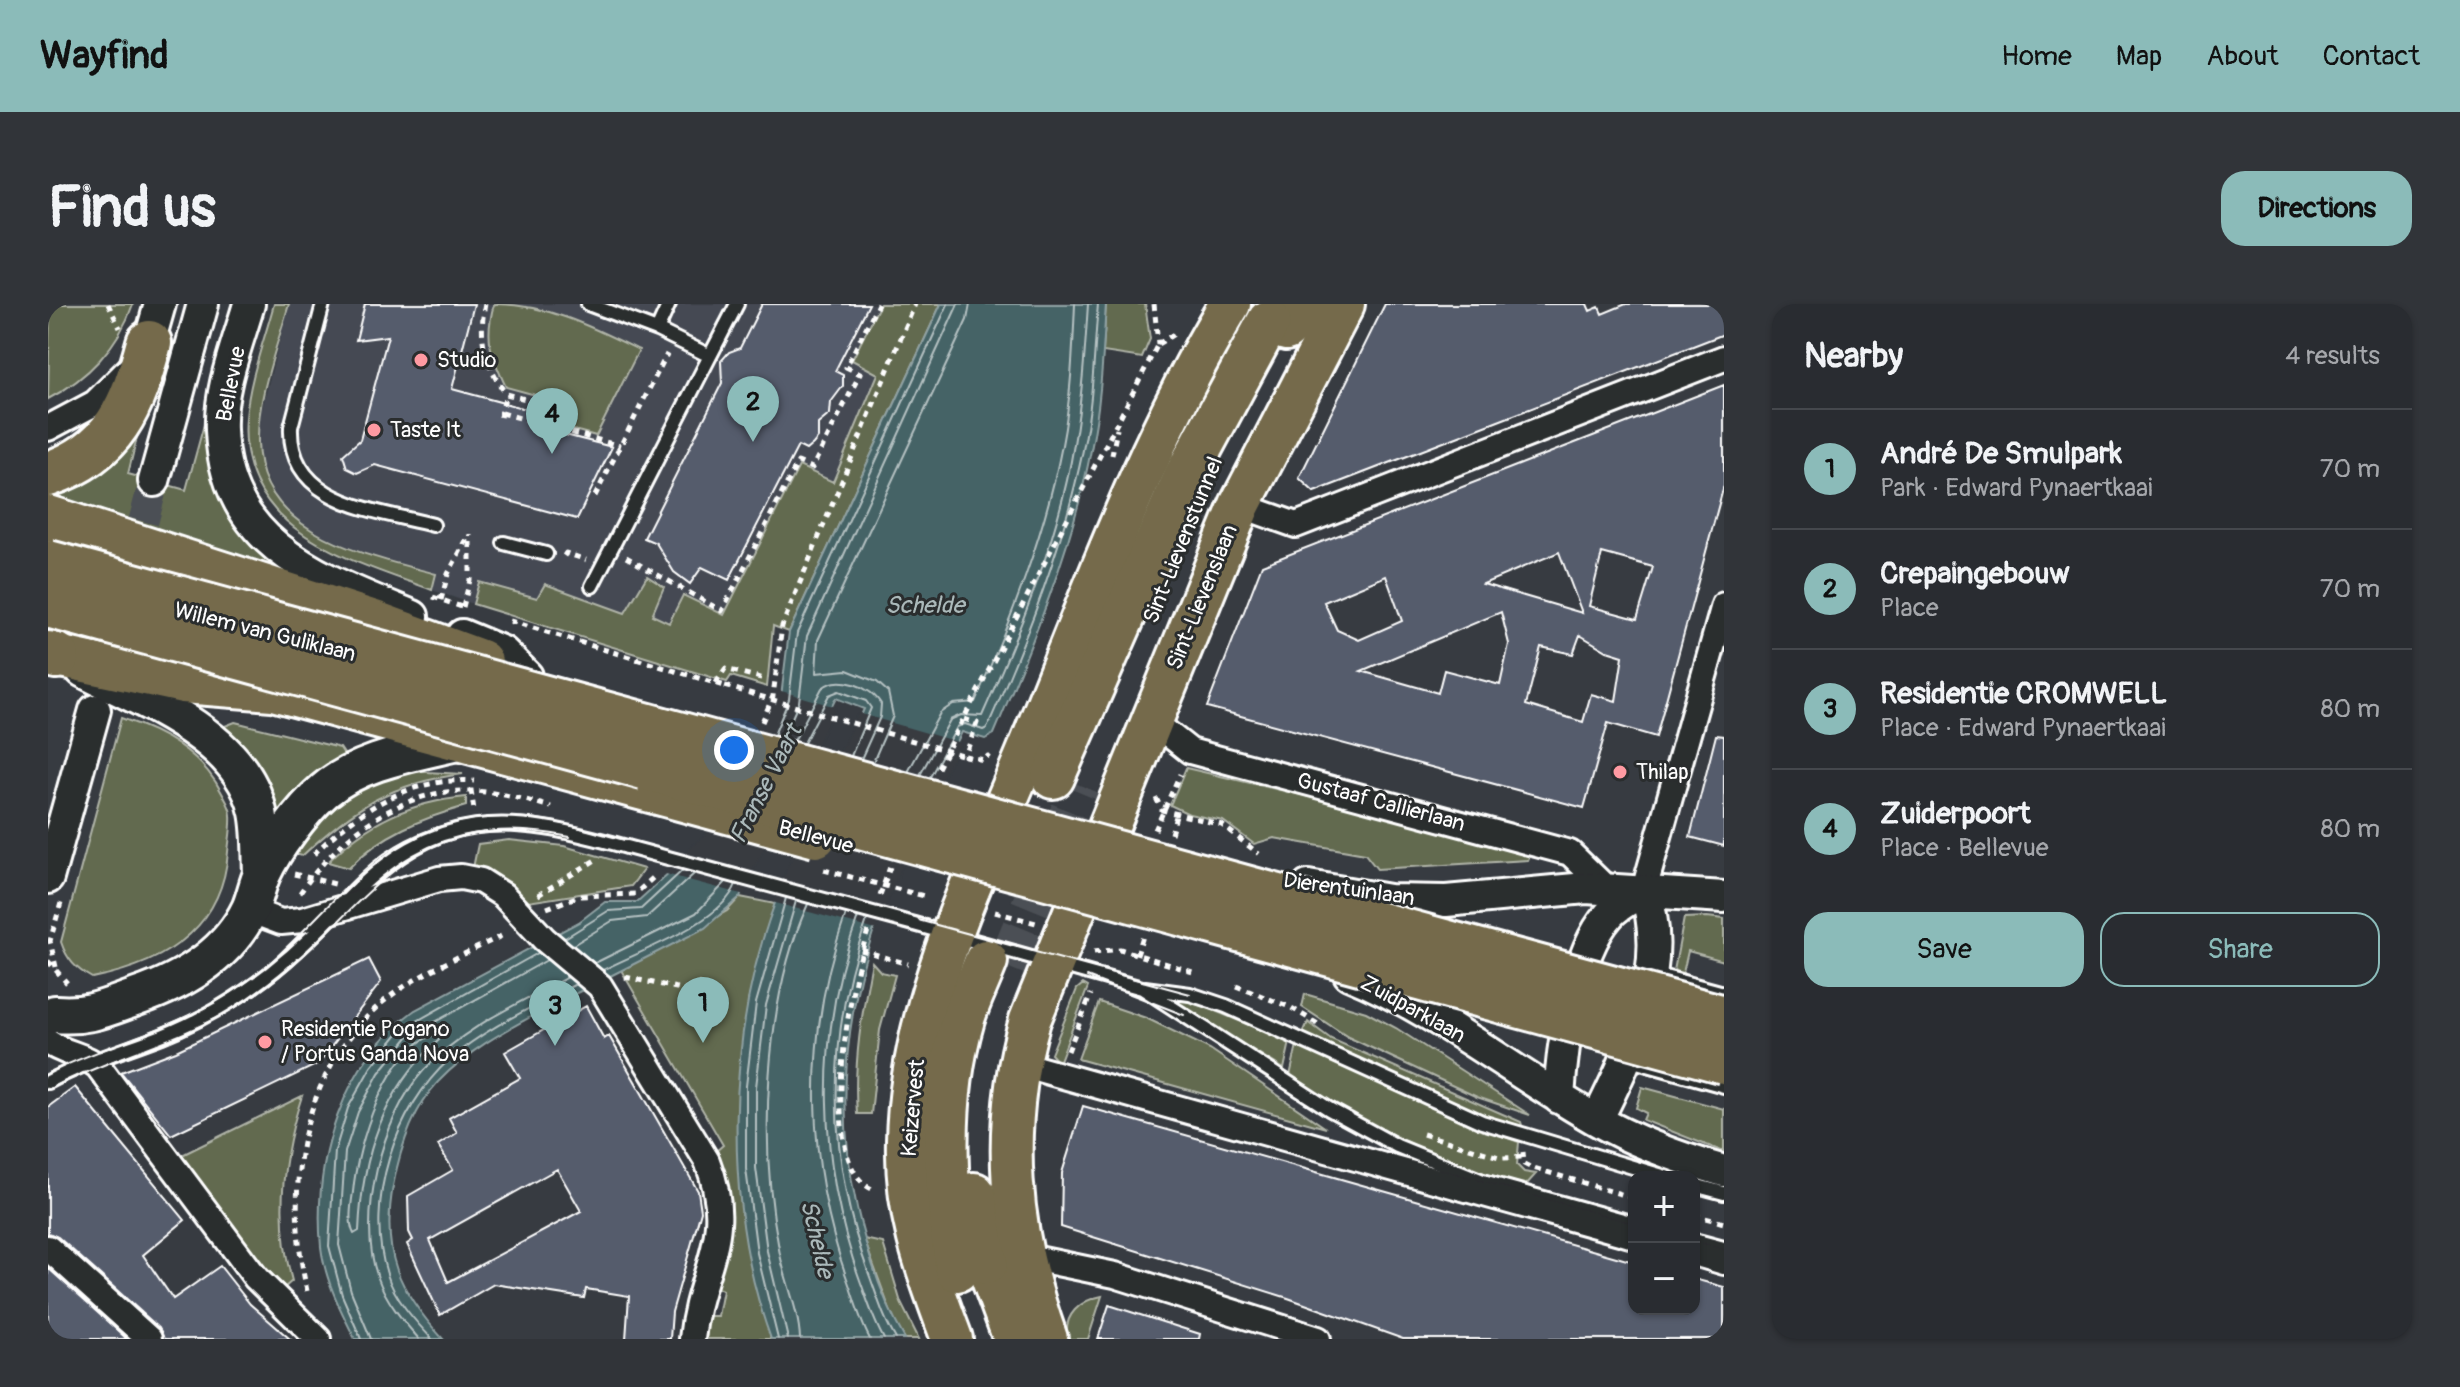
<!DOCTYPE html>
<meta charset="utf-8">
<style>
body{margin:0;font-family:Pangolin,sans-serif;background:#313439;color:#f1f3f6}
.controls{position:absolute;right:24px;bottom:24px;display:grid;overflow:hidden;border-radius:16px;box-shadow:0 2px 6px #0004}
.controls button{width:72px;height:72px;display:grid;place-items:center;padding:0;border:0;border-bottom:2px solid #45484d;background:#292c31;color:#f1f3f6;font:40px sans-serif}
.you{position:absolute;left:686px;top:446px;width:28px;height:28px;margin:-20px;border:6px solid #fff;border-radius:50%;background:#1a73e8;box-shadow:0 0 0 12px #1a73e833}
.badge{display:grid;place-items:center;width:52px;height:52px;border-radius:50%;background:#8bbbb9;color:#111;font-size:26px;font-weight:700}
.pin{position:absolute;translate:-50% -66px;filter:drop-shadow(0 2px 4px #0008)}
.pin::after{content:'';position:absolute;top:42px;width:28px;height:24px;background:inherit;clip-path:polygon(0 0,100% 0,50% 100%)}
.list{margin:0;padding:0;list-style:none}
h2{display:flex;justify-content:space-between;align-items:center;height:104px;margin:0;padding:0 32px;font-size:34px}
h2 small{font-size:26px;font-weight:400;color:#a5a7ab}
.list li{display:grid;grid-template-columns:52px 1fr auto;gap:24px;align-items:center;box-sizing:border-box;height:120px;padding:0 32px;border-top:2px solid #45484d}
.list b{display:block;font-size:30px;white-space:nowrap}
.list p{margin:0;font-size:26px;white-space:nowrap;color:#a5a7ab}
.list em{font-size:26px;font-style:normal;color:#a5a7ab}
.actions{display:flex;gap:16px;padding:24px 32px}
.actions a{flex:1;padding:18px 0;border:2px solid #8bbbb9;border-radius:24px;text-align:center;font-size:28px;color:#8bbbb9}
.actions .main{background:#8bbbb9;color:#111}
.map{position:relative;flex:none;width:1676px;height:1035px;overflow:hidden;border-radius:24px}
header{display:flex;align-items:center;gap:48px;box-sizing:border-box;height:112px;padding:0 40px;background:#8bbbb9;color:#111}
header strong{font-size:38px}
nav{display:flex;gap:44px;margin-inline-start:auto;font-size:28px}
.intro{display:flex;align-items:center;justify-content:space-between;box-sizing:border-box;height:192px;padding:0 48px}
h1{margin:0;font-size:56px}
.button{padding:20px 36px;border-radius:24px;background:#8bbbb9;color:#111;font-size:28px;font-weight:700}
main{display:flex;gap:48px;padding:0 48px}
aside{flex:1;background:#292c31;border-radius:24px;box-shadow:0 2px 6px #0004}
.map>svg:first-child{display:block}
</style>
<header>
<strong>Wayfind</strong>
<nav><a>Home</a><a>Map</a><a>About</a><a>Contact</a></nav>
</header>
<div class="intro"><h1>Find us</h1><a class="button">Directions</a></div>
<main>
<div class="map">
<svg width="1676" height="1035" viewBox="0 0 1676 1035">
<rect width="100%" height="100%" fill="#373b41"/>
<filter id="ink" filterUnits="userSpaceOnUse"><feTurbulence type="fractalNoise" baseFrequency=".0125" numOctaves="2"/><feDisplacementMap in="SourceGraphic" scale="16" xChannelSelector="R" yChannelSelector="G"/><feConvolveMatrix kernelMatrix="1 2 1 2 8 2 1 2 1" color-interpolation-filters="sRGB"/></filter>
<g filter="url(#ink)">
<path fill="#444952" d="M241,0h591l-28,56 26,14 -45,109 -34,-17 -75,149 -55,8 -18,-9 13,-27 -39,26 -80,-29 -8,14 -58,-15 -6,21 -41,-14 4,-15 -80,-23 -42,-19 -20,-14 -19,-22 -14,-32 -4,-22 4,-31z"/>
<path fill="#626a50" stroke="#b0b4a8" stroke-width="2" d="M2,0h83c-14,42 -46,75 -85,95z
M226,0h15c-12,43 -32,93 -31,138 1,93 109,113 178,132l-4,16c-84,-31 -195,-59 -186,-172 3,-38 18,-77 28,-114z
M446,0c53,0 98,23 145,46l-43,86 -37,-10 2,-10 -22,-5 4,-14 -37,-10c-15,-32 -22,-48 -12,-83z
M832,0h61l-152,328 -16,-6 -6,61 -36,-11 -4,6 -254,-78 6,-22 58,16 8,-14 80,29 22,-37 17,11 -12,28 17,8 14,-28 41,20 75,-149 34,16 45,-108 -26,-14z
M1058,0h39l5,35 -8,19 -39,-6z
M97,101l-17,69 58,16 20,-73 5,3 80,153 -243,-75v-13z
M73,414c42,14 80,34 101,75 3,6 9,14 9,22 1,12 -2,25 -3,37 -6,78 -64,112 -136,126 -16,-9 -25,-18 -31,-36z
M187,418l105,26 6,9 -28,16 -42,43 -51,-86v-4z
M1138,464l171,40 173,47 -2,5 -151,9 -12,-15 -91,-16 -20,6 -31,-23 -34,-7 -19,-9z
M360,467l55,3c-72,9 -109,33 -161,82l-14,-4 44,-59z
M418,493v9c-43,12 -85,28 -117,62l-21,-6c39,-40 83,-60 138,-65z
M461,536l55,6 80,23 -13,17 -103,16 -14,-13 -41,-21 5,-24z
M692,593l35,7 -27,97 1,254 22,84h-65l2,-23h10l5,-26 -10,-3c16,-50 23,-86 2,-135l8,-7 -102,-175 106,-59z
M1659,613l17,2v42l-36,-10 -5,22 -9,-2 10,-53z
M824,658l9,10 14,3 -15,55 -9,84h-14c-4,-53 5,-101 15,-152z
M1035,680l5,3 -29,76 -8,-9 26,-65z
M1110,688l50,16 82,34 -6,27z
M1257,690l61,18 30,16 134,87 -53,-18 -129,-60 -46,-30z
M1051,698l47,16 64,31 116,79 -248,-69z
M1260,718l23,17 190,83 2,7 -56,-20 -164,-76z
M1249,741l172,79 50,18 -2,23 7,7 12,2 -11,12c-86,-24 -160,-62 -235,-110z
M1594,783l82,22v43l-81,-32 3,-7 -10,-5z
M254,792c-20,60 -27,123 -10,185l-8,7 -58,-66 -46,-66z
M816,935l19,4 18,60 18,36h-14l-11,-18z
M1054,992l-14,43h-20c-6,-24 13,-39 34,-43z"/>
<path fill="#456366" stroke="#8fa1a3" stroke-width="2" d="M893,0h165c-3,48 -5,99 -15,146 -19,99 -58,192 -97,284l-9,5 -23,-7c-81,154 -144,298 -105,476 10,44 25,92 48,131h-134c-48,-131 -45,-306 4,-436 25,-66 60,-130 89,-194l-28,-11 -85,167 -11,32 -35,31c-51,26 -101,51 -152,77 -41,22 -82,42 -115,77 -26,28 -38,67 -45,104 -12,67 5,104 50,153h-88c-15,-30 -30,-59 -34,-92 -8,-87 21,-185 94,-237l164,-88 26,-20h32l92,-84 52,-121 8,-65z"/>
<path fill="#373b41" d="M730,386l58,17 -81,160 -10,28 -83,-22 64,-57z
M810,409l103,30 -38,73 -47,114 -104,-28z"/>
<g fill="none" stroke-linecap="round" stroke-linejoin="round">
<path stroke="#b5c1c2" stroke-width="2" d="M726,431l15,-36 8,-66 151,-329
M735,434l16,-36 8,-66 151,-332
M746,437l28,-53c16,-14 49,-2 59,16l-1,13 -19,42
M756,439l25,-48 10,-4 27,10 5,7 -20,48
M825,458l20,-46 -5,-24 -11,-10 -30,-12 -31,3 2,-33 149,-320 3,-16
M860,468l32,-59 13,-9 22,-2c36,-83 70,-168 87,-257 9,-46 11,-94 13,-141
M872,471l30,-55 11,-5 21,1c38,-86 77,-178 92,-272 8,-46 11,-93 14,-140
M882,473l27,-50 8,-3 18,6 4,-2c40,-90 76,-181 96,-278 10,-47 11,-98 15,-146
M798,610c-44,121 -40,254 4,373 6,18 11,36 20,52
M810,613c-44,118 -40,248 3,366 7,19 13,39 23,56
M819,616c-42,115 -40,243 3,357 8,22 14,43 26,62
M517,634l43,-27 33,-2 42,-39
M525,641l39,-24 35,-4 48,-44
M547,659l101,-50 30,-31
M555,666c36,-19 119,-47 133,-86
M389,730l2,6c-57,51 -77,117 -80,191l-5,3c-6,-11 -3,-29 -1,-42 4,-46 33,-145 84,-158z
M313,1035l-19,-44 -13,-49 6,-95 13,-43 23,-41 30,-37 137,-77
M323,1035l-20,-48 -12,-46 6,-93 13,-40 21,-39 29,-36 139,-77
M371,1035c-16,-18 -33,-38 -41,-61 -22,-60 4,-162 46,-208 40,-43 93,-66 144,-93
M384,1035c-17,-18 -38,-41 -45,-65 -23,-72 8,-166 63,-215 37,-32 83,-52 126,-75
M730,1035l-21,-86 -11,-84v-83l10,-83 30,-105
M740,1035l-21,-88 -11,-83v-81l10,-82 30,-104
M752,1035c-1,-30 -16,-60 -21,-90 -20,-102 -15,-249 29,-345"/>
</g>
<path fill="#555b6c" stroke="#fff" stroke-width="2" fill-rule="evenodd" d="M317,0h109l-22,85 85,23 -3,15 78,20 -35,72 -202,-54 -18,8 -10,-5 -4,-13 17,-15 28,-104 -32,4z
M714,0h107l-34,67 8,4v11l-12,16 -1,12 -12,10v14l-5,6 -7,6 -8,-4 -69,134 -27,-13 -12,17 -16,-12 -18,-29 -12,-5 78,-155 -1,-22 8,-9 11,-4z
M1337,0h202l3,7 9,-4 3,7 24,-10h98v30l-410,158 -15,-14z
M1676,81v100l-68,252 -48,-14 -24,85 -377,-101 55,-142zM1511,248l23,61 -99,-29zM1554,249l51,14 -16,52 -48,-13zM1338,272l16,45 -43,19 -22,-10 -13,-28zM1453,308l8,32 -9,41 -56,-15 -6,23 -77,-22zM1532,331l27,16 16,5 -7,45 -25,-7 -8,28 -57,-17 15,-58 32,7z
M1668,431l8,1v110l-34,-9z
M321,655l12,23 -63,82 -147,71 -50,-63 55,-21z
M538,702l18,33 5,-3 89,155 3,20 -29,101 -2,27h-44l3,-43 -43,-7 -2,9 -90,-14 -54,31 -33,-71 6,-4 -4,-8 -1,-36 45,-26 -15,-25 19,-12 -8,-15 71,-40 -15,-26zM509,865l24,42 -133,71 -18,-42z
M27,783l110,133 -42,35 30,44 47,-33 30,38 40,35h-126l-5,-11 -101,-91 -10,-4v-126z
M1035,802l551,156v47h60v-30l30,8v52h-321l-115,-41 -227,-71 1,-54z
M0,964l79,71h-79z
M1061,1001l91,29 -1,5h-101z"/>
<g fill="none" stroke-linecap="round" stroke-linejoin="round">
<path stroke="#4b4f54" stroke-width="30" stroke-dasharray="30 15" stroke-linecap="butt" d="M84,261l22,-84"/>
<path stroke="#4b4f54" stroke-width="42" stroke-dasharray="42 21" stroke-linecap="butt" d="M959,663l75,-181"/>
<g stroke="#fff" stroke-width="18">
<path id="service" d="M275,0l-32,123c-3,77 85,83 142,98
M540,0l69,26 53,26 -118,230
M609,26l12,-26
M662,52l27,-52
M456,239l42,11
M296,599c92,-97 164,-89 283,-56
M866,620l228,64 187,121 68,37 86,35 151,42
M1602,669l74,20
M1097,684l45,6 36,12 256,116 184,55
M1578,755l98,27
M0,778c37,-20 75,-31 114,-46 66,-26 122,-69 170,-120
M1646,881l30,8
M1646,936l30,8"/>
</g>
<g stroke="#fff" stroke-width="30">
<path id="minor" d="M0,124l47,-25 36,-36
M1192,201l56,20 428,-167
M1103,416l39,31 380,102 37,36
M1596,586l80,-285
M201,606l32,12 21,-2 137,-41 22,-2 20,4 22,14 41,44 56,47 107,175c30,76 -8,106 -15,178
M0,738c16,12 35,12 50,24l158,212 62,61
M969,759l617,173
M0,944l101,91
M1646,949l30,9
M975,952l92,19 203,64"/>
</g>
<g stroke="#fff" stroke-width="36">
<path id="tertiary" d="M201,0c-11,39 -30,84 -28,126 4,117 100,148 192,186
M101,39l11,-39
M106,177l49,-177
M414,331l41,17 24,24
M0,574l47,-168
M1260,582l81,14 57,1 140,-13 138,9
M1301,670c88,36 163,98 246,145 40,23 84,39 129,52
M1511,794c3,-51 15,-144 50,-183 8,-10 24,-17 35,-25
M1549,816c33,-66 76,-155 47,-230"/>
</g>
<g stroke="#fff" stroke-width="42">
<path id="secondary" d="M36,365c61,32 158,67 174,143 4,20 3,41 4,61
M7,710c34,3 51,-6 82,-17 47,-16 91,-42 113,-88 5,-11 7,-24 12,-35 12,-26 40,-64 62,-83 36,-31 93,-39 137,-50"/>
</g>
<g stroke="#fff" stroke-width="46">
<path id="primary" d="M1238,26l16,-26
M9,352l126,27 90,7 385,104
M938,959l28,76
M904,1035c-26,-70 -47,-122 -45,-199 3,-135 68,-262 119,-385 63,-152 118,-309 204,-451
M999,1035c-38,-106 -48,-210 -17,-319l210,-515 104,-201"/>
</g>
<g stroke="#fff" stroke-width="48">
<path id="trunk" d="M1005,473l133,-302 83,-154
M926,890l12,69
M909,966c-12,-83 -18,-170 6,-251 6,-20 16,-39 23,-58"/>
</g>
<g stroke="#fff" stroke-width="50">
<path id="motorway" d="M0,170c67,-22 84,-68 101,-131
M0,214l326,105 106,39
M0,350l9,2"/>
</g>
<path stroke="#fff" stroke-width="5" stroke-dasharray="6 6" stroke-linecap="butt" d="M60,0l12,24
M437,0c-7,35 0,61 21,90l31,8
M1106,0l4,40
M1110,40l16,-10
M454,109l118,33
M452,113l6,-23
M1064,151l5,-26
M547,192l72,-142
M516,252l2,-3 20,7
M578,253l96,54 76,-149 14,6 48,-94 -14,-7 32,-63
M385,293l29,10
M393,296l7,-26 21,-39
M415,303l7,-27v-46
M462,317l215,65
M668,379l9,-14 40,10
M916,415l13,4 -12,33 19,4 5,-5
M714,418l11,-26 9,-70 133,-322
M890,464l220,-424
M423,486l3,20
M1108,494l6,12 60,15 37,29
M1107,526l25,-56
M1123,530l5,-18
M266,550c42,-43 98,-78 160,-73
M246,570l41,10
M252,589c38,-56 100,-105 172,-102 27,1 54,9 79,16
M490,591l59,-36
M832,591l10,-28
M499,604l32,-12 56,-2 21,-19
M947,608l41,11
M820,627c-17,49 -56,241 9,260
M813,646l47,14
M1046,648l26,-3 76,24
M1089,651l6,-19
M0,657l19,22
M8,663l-6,-26 11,-38
M577,673l66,14
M1188,682l54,21 31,19
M649,703l-6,-16 14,-11
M1020,747l23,-57
M1375,830l79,24 20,-1
M1475,848l1,12 6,3 104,31
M1646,911l30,8
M259,987c-21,-94 -11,-197 57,-271 36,-40 94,-62 141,-86"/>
<use href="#service" stroke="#2a2d2e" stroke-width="12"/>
<use href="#minor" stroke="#2a2d2e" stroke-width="24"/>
<use href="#tertiary" stroke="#2a2d2e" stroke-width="30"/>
<use href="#secondary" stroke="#2a2d2e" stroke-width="36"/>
<use href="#primary" stroke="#746b4b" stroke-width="40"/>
<use href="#trunk" stroke="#746b4b" stroke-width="42"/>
<use href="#motorway" stroke="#746b4b" stroke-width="44"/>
<path stroke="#fff" stroke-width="2" d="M1039,673l97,38
M0,769c61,-29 127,-45 184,-81 51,-34 86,-79 130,-120 58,-55 136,-65 211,-46l617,168
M0,786c61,-32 129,-48 188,-83 128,-77 153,-207 334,-170"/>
<g stroke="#fff" stroke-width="18" stroke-linecap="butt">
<path id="service-bridge" d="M579,543l287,77"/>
</g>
<g stroke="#fff" stroke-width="46" stroke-linecap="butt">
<path id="primary-bridge" d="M610,490l158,43"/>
</g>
<g stroke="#fff" stroke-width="50" stroke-linecap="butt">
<path id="motorway-bridge" d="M0,259l1676,455
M0,301l1676,456"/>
</g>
<path stroke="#fff" stroke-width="5" stroke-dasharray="6 6" stroke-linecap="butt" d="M677,382l240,70
M776,566l100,26"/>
<use href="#service-bridge" stroke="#2a2d2e" stroke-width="12"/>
<use href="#primary-bridge" stroke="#746b4b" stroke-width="40"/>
<use href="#motorway-bridge" stroke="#746b4b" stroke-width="44"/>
</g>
</g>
<g fill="#ff9aa2" stroke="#2a2d2e" stroke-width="3">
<circle cx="373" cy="56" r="8"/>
<circle cx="326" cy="126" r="8"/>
<circle cx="1572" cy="468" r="8"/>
<circle cx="217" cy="738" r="8"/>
</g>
<g text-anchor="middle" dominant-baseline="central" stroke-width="6" stroke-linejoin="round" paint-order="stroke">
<g font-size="22" fill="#fff" stroke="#2a2d2e" text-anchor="start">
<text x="389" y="56">Studio</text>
<text x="342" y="126">Taste It</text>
<text x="1588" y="468">Thilap</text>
<text x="233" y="725">Residentie Pogano<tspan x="233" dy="25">/ Portus Ganda Nova</tspan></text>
</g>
<g font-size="22" fill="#fff" stroke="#2a2d2e">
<text transform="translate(183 80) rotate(-79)">Bellevue</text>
<text transform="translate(1135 236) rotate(-68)">Sint-Lievenstunnel</text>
<text transform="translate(1154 293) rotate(-68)">Sint-Lievenslaan</text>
<text transform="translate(217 328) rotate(14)">Willem van Guliklaan</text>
<text transform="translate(1333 498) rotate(15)">Gustaaf Callierlaan</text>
<text transform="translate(768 533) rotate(15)">Bellevue</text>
<text transform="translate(1301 585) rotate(8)">Dierentuinlaan</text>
<text transform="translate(1365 705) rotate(29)">Zuidparklaan</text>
<text transform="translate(865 804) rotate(-85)">Keizervest</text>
</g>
<g font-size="24" font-style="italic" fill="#abb9ba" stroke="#2a2d2e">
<text x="877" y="301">Schelde</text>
<text transform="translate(718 480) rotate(-63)">Franse Vaart</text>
<text transform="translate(769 935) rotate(77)">Schelde</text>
</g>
</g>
</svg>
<div class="controls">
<button>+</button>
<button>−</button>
</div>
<div class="you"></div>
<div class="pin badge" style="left:655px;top:739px">1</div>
<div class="pin badge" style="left:705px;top:138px">2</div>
<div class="pin badge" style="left:507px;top:742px">3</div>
<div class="pin badge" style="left:504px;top:150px">4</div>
</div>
<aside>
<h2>Nearby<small>4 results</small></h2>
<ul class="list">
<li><span class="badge">1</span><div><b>André De Smulpark</b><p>Park · Edward Pynaertkaai</p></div><em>70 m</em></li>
<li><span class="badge">2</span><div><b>Crepaingebouw</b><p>Place</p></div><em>70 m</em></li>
<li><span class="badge">3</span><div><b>Residentie CROMWELL</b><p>Place · Edward Pynaertkaai</p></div><em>80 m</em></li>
<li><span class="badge">4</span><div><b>Zuiderpoort</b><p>Place · Bellevue</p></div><em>80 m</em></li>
</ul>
<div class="actions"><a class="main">Save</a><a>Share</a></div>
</aside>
</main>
